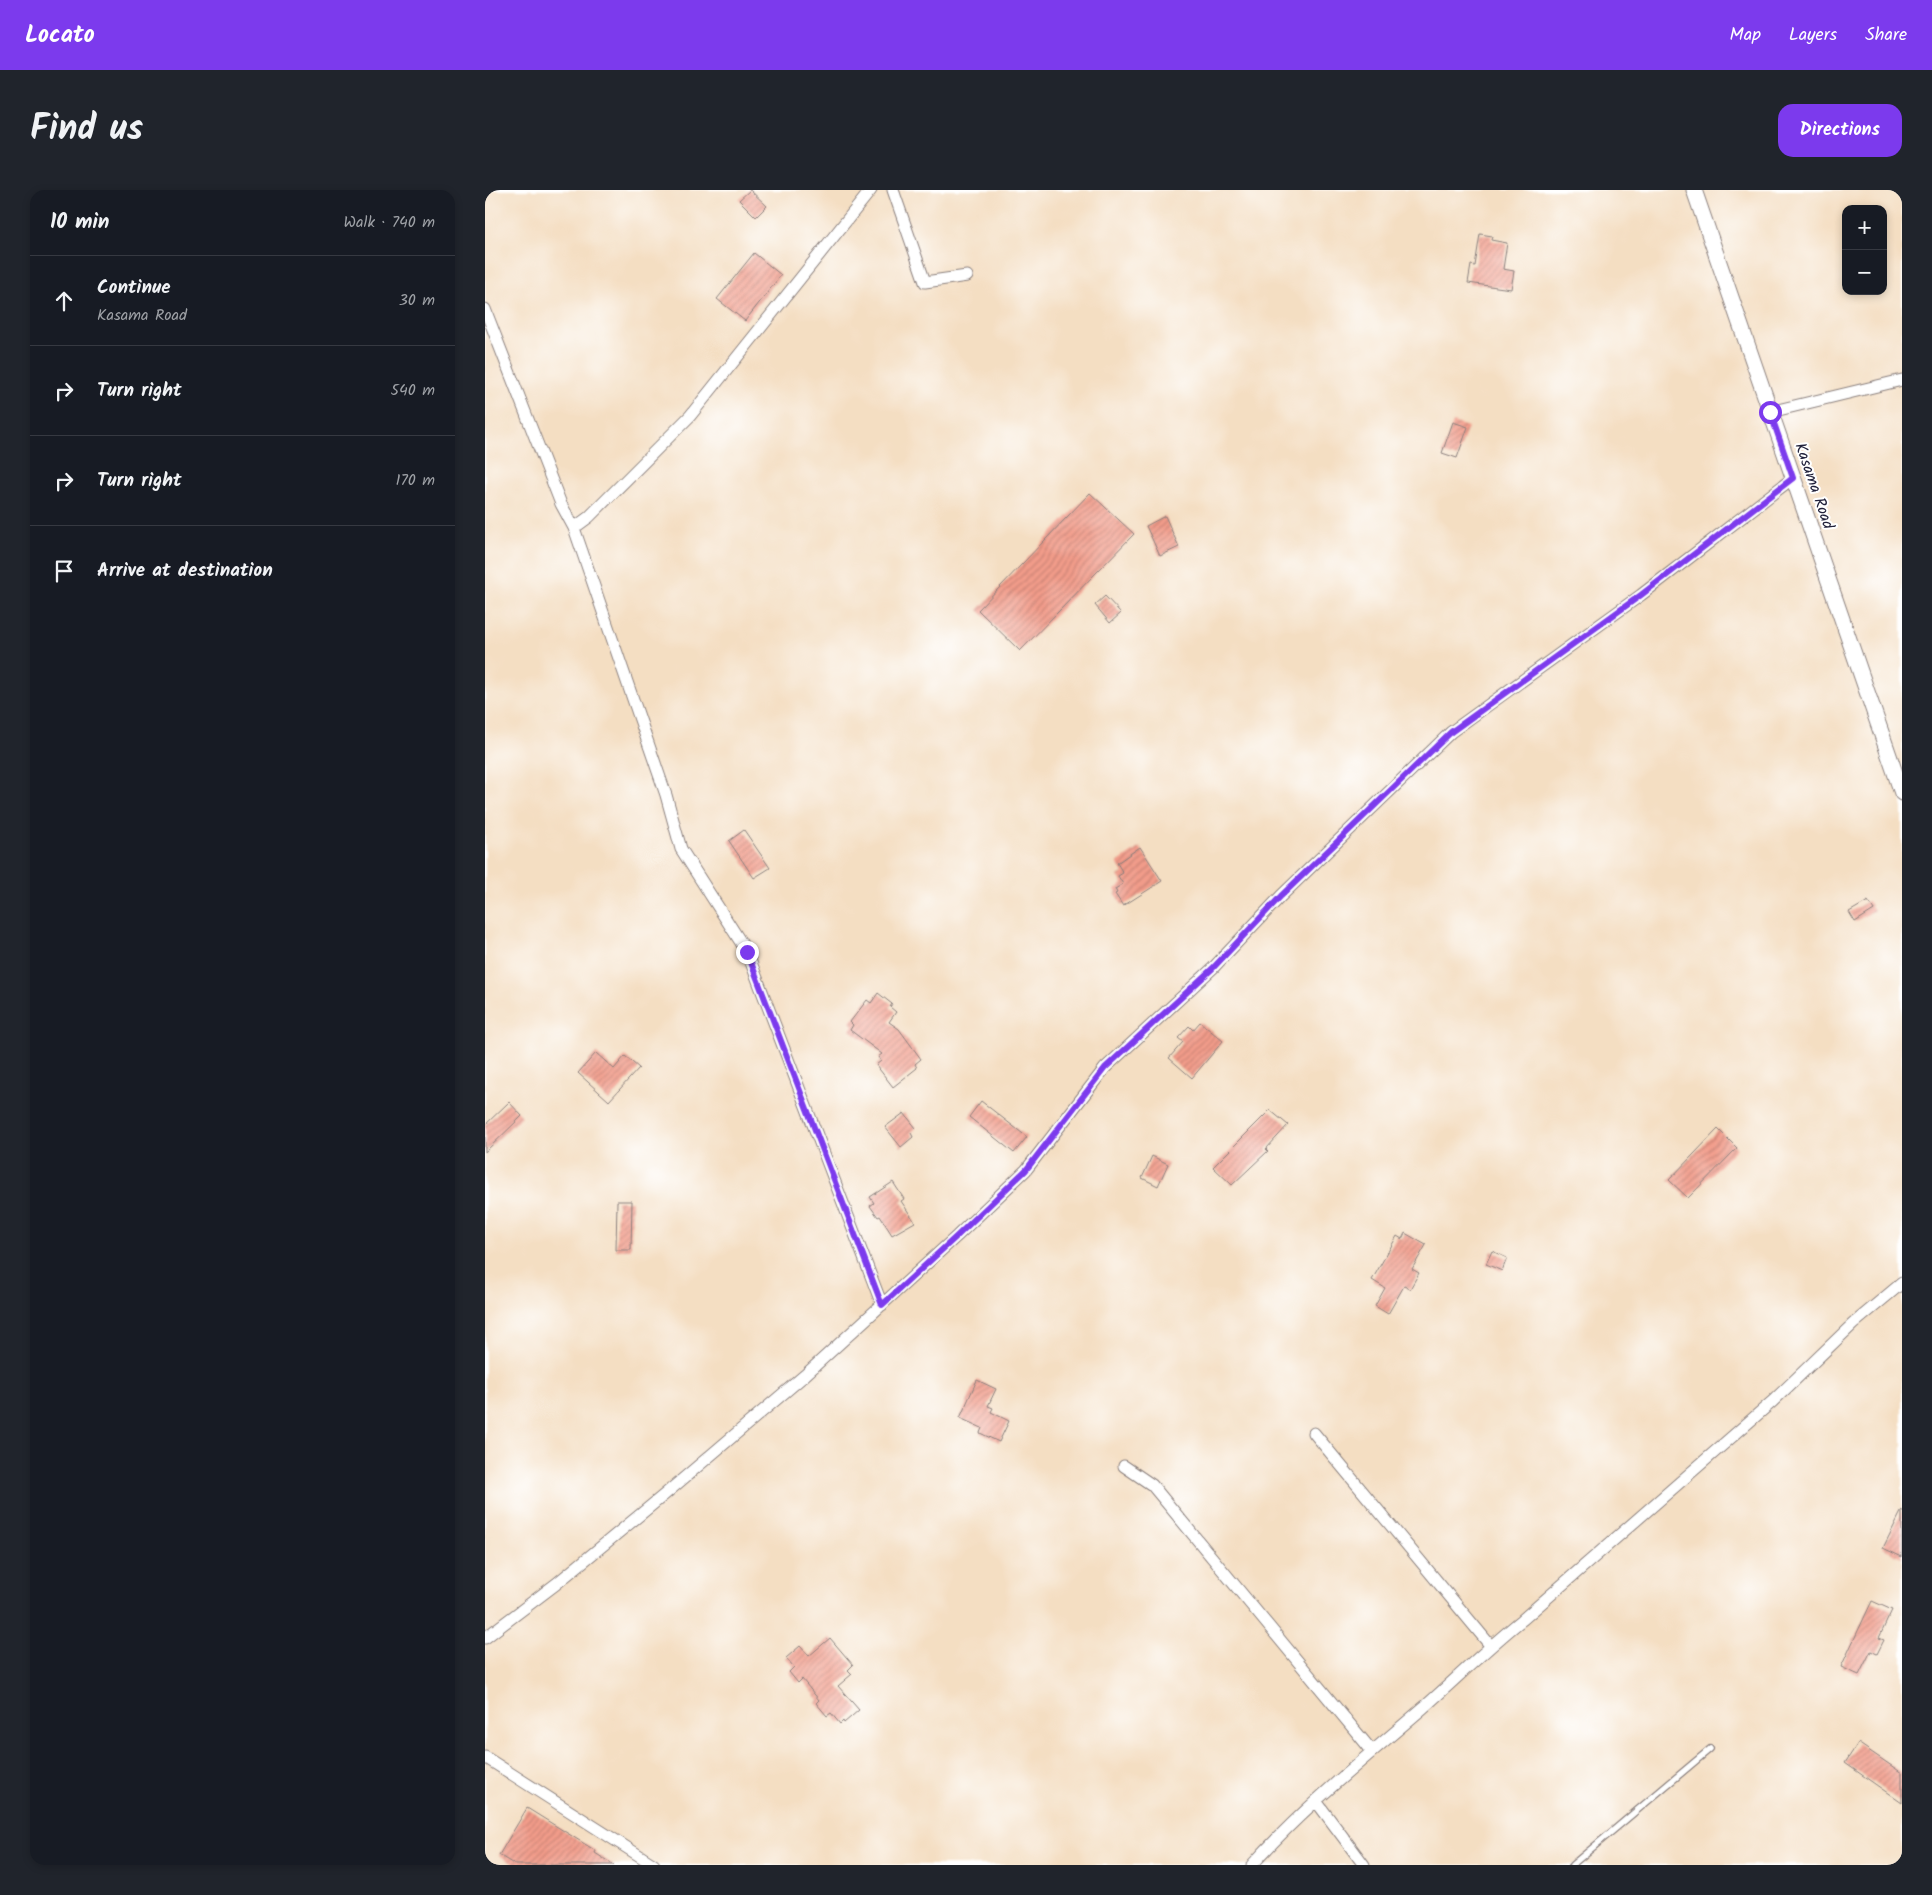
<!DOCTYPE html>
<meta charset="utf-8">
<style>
body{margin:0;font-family:Kalam,sans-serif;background:#20242c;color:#f1f3f6}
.controls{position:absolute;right:15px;top:15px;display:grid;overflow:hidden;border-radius:10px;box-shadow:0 2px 8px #0003}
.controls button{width:45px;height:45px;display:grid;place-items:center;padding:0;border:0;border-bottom:1px solid #363941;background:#171b24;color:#f1f3f6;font:25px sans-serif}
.stop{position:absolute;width:15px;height:15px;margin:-11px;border:4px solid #7c3aed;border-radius:50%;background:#fff}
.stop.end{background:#7c3aed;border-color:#fff;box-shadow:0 1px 5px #0008}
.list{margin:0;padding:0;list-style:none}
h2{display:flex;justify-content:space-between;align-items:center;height:65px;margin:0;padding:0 20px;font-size:21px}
h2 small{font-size:16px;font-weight:400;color:#9ea1a6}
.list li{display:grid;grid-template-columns:32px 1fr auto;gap:15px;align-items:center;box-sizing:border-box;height:90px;padding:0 20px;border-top:1px solid #363941}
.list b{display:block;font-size:19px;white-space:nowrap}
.list p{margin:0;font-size:16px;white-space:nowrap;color:#9ea1a6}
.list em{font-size:16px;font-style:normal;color:#9ea1a6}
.icon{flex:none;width:28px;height:28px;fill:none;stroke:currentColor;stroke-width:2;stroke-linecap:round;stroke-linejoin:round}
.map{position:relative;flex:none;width:1417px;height:1675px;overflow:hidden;border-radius:15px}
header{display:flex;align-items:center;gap:30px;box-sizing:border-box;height:70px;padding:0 25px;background:#7c3aed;color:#fff}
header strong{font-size:24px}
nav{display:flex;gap:28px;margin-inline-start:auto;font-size:18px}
.intro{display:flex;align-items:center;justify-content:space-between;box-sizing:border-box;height:120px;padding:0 30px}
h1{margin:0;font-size:35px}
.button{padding:12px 22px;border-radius:15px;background:#7c3aed;color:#fff;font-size:18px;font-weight:700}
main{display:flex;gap:30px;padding:0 30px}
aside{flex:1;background:#171b24;border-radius:15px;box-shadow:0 2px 8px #0003}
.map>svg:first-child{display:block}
</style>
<header>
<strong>Locato</strong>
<nav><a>Map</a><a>Layers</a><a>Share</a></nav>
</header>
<div class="intro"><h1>Find us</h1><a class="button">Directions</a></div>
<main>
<aside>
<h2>10 min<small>Walk · 740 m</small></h2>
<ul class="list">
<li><svg class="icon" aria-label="ahead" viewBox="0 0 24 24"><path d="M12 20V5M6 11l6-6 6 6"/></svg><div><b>Continue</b><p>Kasama Road</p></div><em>30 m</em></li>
<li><svg class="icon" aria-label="right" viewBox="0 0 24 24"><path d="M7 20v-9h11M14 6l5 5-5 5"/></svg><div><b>Turn right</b></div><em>540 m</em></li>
<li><svg class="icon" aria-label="right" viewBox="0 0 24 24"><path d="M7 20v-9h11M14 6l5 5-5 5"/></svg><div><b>Turn right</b></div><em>170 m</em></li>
<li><svg class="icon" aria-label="arrive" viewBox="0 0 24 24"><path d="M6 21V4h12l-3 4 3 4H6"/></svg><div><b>Arrive at destination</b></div></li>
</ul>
</aside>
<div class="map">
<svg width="1417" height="1675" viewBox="0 0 1417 1675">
<defs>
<pattern id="building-hatch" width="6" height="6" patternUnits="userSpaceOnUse" patternTransform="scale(1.25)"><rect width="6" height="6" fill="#f29c8a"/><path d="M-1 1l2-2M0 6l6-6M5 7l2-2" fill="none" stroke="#c47f72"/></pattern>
</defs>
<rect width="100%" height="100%" fill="#fff"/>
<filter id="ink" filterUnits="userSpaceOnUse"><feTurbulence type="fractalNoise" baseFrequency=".02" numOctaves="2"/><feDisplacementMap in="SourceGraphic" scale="10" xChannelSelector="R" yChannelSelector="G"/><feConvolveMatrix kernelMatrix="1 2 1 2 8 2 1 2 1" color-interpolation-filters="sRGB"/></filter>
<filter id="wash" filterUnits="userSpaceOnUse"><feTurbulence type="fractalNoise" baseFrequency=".0096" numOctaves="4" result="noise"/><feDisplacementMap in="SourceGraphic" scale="20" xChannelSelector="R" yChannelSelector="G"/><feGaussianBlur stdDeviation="1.12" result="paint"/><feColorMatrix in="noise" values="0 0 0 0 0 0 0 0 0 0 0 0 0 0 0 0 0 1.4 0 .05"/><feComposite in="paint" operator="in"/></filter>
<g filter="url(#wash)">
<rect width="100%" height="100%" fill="#f4dec2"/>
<g id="blocks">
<path fill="url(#building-hatch)" d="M265,0l17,16 -11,11 -17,-17z
M995,44l12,2 -1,4 16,3 -4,26 11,2 -3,18 -43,-6 3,-18 4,1z
M269,63l27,22 -36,46 -28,-22z
M968,232l15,5 -11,31 -15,-5z
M605,303l44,41 -114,117 -42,-41z
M680,326l14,31 -19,9 -14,-30z
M620,406l16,17 -11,10 -15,-18z
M259,640l26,38 -16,10 -25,-37z
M655,657l22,34 -39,25 -8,-12 2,-1 -2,-4 8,-5 -5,-8 5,-3 -6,-10z
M1383,711l6,9 -19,12 -6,-10z
M393,803l14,11 -2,3 6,5 -7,10 10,7 22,30 -6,5 2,4 -24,19 -17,-22 5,-4 -3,-4 4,-3 -32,-24 3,-5 -3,-3 17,-22 4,3z
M715,832l23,19 -31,37 -23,-20 14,-16 -5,-4 11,-12 4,4z
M111,863l18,16 11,-13 14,12 -30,33 -31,-28z
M496,911l46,36 -13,16 -45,-36z
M24,912l13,14 -37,36v-27z
M785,920l18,15 -22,24 2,2 -36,34 -19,-18z
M419,923l12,15 -5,5 2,4 -12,10 -16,-20z
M1233,939l19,19 -49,50 -19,-18z
M667,966l16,8 -10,22 -16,-8z
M408,992l11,17 -3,2 14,21 -23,13 -12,-19 -2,1 -8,-11 4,-3 -4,-6z
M132,1011h15l-1,49h-15z
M920,1043l21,12 -14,24 7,4 -9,16 -6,-3 -16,28 -13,-8 10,-18 -13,-8 25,-44 5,3z
M1007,1061l15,7 -5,13 -16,-7z
M492,1190l19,9 -8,17 5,2 -2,4 18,9 -10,21 -19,-9 2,-5 -22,-10z
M1417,1320v47l-19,-9z
M1387,1411l20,9 -13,28 5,2 -7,14 -6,-3 -12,24 -18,-8z
M345,1448l23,27 -5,5 4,4 -14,12 21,24 -15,13 -1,-2 -3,3 -9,-11 -4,3 -11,-13 3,-3 -17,-21 -4,4 -9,-11 5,-5 -8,-9 14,-12 9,10z
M1373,1553l44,30v30l-57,-40z
M42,1618l69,43 -1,2 19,12h-99l-16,-10z"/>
</g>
</g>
<g filter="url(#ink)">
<use href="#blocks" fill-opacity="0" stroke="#8b807e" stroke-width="1"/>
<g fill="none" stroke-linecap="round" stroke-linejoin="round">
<g stroke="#8b807e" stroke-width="8">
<path id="service" d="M1087,1675l138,-116"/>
</g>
<g stroke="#8b807e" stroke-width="13">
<path id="minor" d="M408,0l32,92 42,-6
M0,119l76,195 13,24 92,267 15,54 66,103 135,353
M1285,222l132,-32
M89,338l15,-11 101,-101 181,-226
M829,1243l176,212
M639,1276l28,19 220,266
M0,1448l71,-54 108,-89 141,-120 152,-139 69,-66 79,-102 108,-100 68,-72 170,-164 190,-137 152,-117
M0,1567l169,108
M831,1611l48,64
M767,1675c52,-58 112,-106 171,-157 33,-29 64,-60 99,-88l251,-219 80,-77 49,-41"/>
</g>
<g stroke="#8b807e" stroke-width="17">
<path id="tertiary" d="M1209,0l208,603"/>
</g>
<use href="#service" stroke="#fff" stroke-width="5.5"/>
<use href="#minor" stroke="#fff" stroke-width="11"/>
<use href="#tertiary" stroke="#fff" stroke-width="15"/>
</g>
</g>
<g fill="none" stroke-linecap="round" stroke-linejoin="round" filter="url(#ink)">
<path stroke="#7c3aed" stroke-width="6" d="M262,762l135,353 75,-69 69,-66 79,-102 108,-100 68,-72 170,-164 190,-137 152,-117 -23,-66"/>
</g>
<g text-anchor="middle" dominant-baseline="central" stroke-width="4" stroke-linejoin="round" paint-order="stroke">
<g font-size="16" fill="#22223b" stroke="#fff">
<text transform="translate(1329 296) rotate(71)">Kasama Road</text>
</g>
</g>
</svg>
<div class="controls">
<button>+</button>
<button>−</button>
</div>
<div class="stop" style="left:1285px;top:222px"></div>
<div class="stop end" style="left:262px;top:762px"></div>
</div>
</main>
